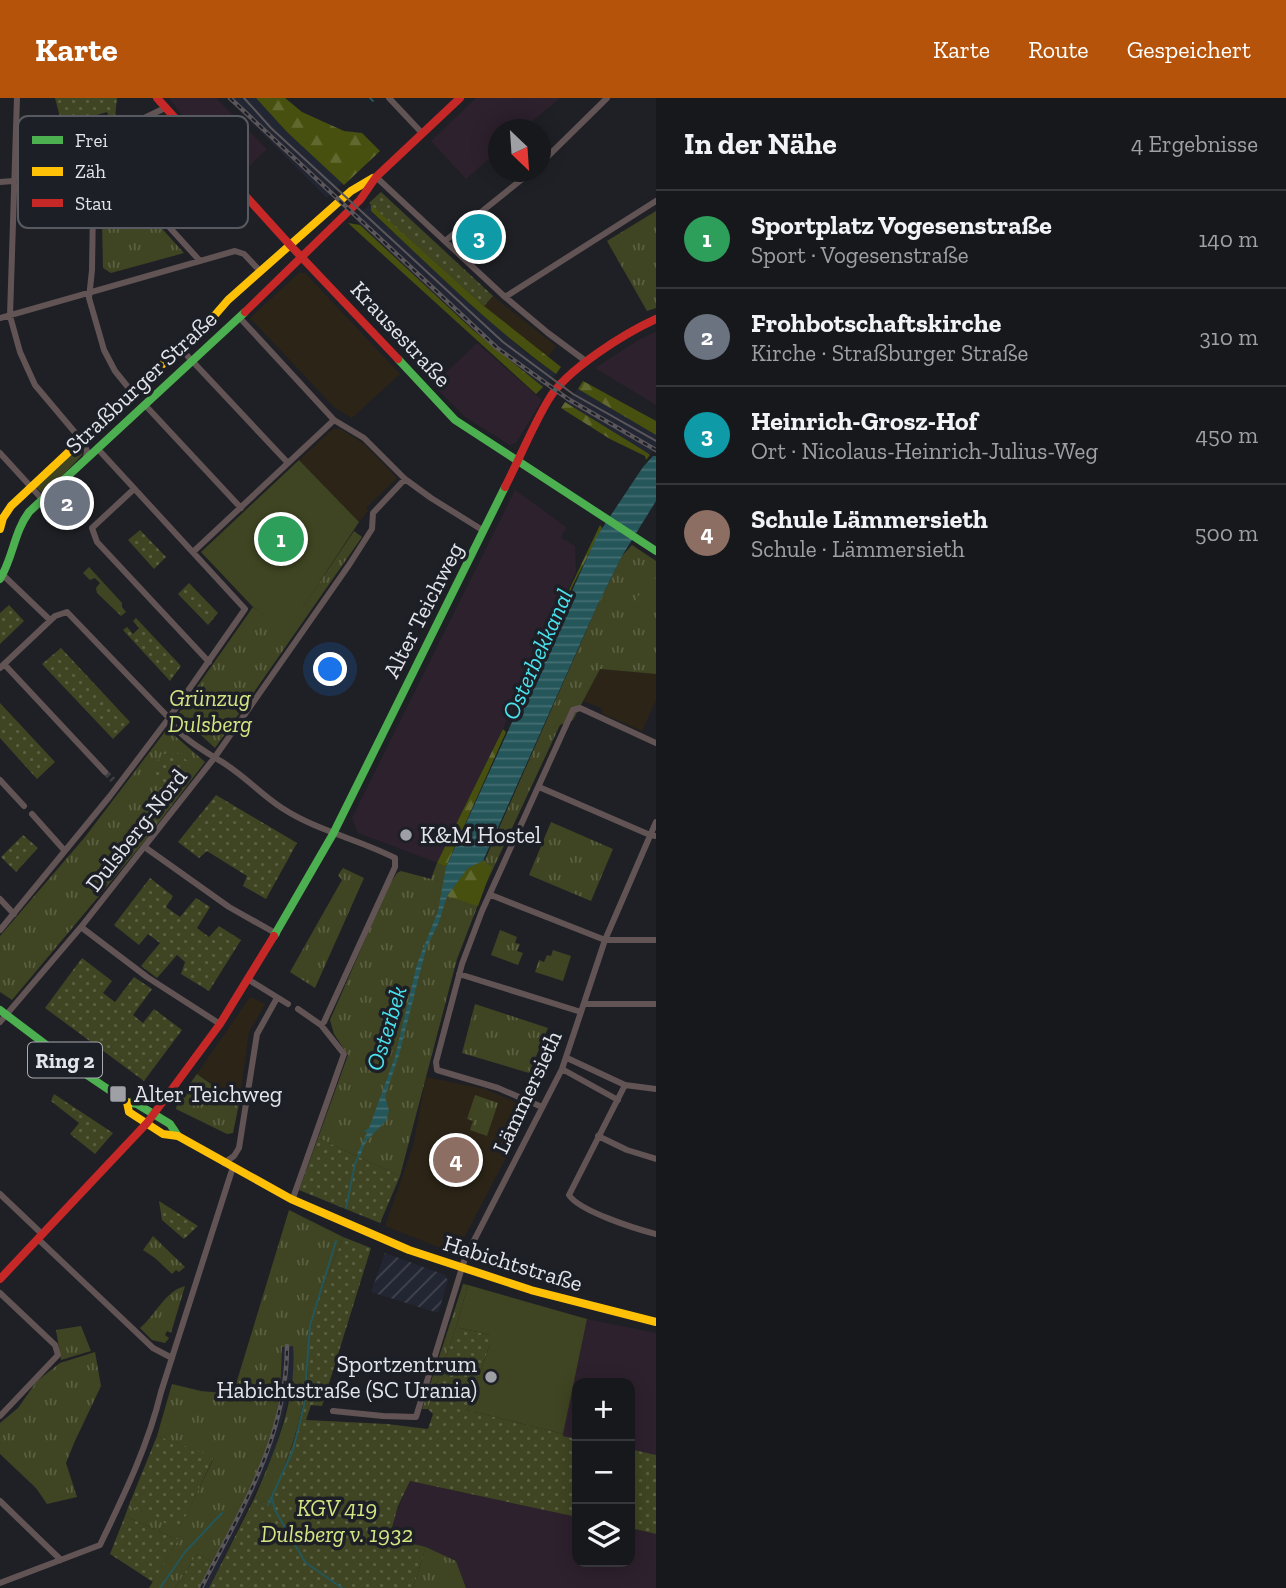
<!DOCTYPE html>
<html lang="de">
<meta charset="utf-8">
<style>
body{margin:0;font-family:"Zilla Slab",serif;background:#242529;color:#f1f3f6}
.controls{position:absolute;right:21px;bottom:21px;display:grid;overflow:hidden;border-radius:14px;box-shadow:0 4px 18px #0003}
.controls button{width:63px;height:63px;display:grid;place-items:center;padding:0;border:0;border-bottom:2px solid #36373b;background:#17181c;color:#f1f3f6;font:35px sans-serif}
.compass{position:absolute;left:488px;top:21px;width:63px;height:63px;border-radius:50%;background:#17181c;box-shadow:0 4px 18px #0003;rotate:155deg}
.you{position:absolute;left:331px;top:572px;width:24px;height:24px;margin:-18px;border:5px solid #fff;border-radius:50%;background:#1a73e8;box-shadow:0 0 0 10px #1a73e833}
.badge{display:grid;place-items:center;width:46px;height:46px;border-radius:50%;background:#b45309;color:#fff;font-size:23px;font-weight:700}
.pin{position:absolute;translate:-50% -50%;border:4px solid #fff;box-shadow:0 2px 7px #0006}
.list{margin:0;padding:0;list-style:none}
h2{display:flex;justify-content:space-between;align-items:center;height:91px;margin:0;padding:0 28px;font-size:30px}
h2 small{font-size:23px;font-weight:400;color:#9ea0a3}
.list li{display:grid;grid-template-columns:46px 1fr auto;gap:21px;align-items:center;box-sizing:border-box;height:98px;padding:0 28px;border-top:2px solid #36373b}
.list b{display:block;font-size:26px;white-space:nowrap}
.list p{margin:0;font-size:23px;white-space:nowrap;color:#9ea0a3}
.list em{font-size:23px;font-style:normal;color:#9ea0a3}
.icon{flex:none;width:38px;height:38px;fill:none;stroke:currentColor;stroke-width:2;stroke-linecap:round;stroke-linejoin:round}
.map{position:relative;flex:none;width:656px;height:1490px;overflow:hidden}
header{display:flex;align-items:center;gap:42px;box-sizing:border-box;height:98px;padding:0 35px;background:#b45309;color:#fff}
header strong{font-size:33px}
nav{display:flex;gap:38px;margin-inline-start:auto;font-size:24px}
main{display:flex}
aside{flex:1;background:#17181c}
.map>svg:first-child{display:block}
</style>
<header>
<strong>Karte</strong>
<nav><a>Karte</a><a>Route</a><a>Gespeichert</a></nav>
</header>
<main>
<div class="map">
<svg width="656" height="1490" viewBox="0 0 656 1490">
<defs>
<pattern id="industrial-furrows" width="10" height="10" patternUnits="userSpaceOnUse" patternTransform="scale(1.75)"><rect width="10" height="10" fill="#222632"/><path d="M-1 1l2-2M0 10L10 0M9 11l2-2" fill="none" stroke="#424550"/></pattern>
<pattern id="grass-tufts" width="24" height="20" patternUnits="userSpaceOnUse" patternTransform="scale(1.75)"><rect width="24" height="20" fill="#3f4522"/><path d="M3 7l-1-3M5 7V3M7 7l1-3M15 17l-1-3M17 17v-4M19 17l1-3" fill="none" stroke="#5b6042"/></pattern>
<pattern id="forest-firs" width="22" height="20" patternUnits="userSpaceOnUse" patternTransform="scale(1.75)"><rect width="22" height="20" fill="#47500e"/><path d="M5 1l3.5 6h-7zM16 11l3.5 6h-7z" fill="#616931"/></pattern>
<pattern id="garden-dots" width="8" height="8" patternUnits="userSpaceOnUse" patternTransform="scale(1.75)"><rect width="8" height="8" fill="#3f4522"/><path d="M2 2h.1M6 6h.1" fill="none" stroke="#5b6042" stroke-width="1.8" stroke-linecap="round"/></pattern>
<pattern id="water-rules" width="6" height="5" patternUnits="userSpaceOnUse" patternTransform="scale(1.75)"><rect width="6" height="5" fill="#24565a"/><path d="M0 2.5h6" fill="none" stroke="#446e72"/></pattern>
</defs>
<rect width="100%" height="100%" fill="#1f2025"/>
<path fill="#2d212d" d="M169,0h47l51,51 -29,28 -52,-57z
M476,0h84l-37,31 -24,1 -1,21 -32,28 -35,-38z
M656,234v73l-61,-37 45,-29z
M477,245l65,57 -26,43 -6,2 -45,-28 -32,-32z
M515,392l51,37 -5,11 14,8 1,26 -58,125 -80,166 -80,-30 -6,-15z
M587,1221l69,14v122l-26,-6v-66h-53v56l-15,-3z
M410,1383l167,36v45h53v-34l26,6v54h-190l-10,-27 -30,-14 -37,-9 7,-25z"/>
<path fill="url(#industrial-furrows)" d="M385,1155l60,22 3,6 -10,32 -67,-21z"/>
<path fill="#2c2417" d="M299,175h6l95,101 -48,44 -18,-11 -84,-89z
M493,198l63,50 -8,11 -64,-51z
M333,331h8l23,15 33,34 -31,30 2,3 -9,11 -60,-62z
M600,571l56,5v26l-14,31 -39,-17 -2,-6 -18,-7z
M250,899l15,7 -16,28 -10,72 -8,-2 -9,-13 -25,-15z
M426,979l59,12 42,18 3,5 -73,139 -4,2 -68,-27 28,-80z"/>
<path fill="#222632" d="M227,0h29l31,34 55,51 -15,15z
M371,106v8l88,81 67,60 30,21 -13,13 -70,-57 -113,-105 -6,-7z
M578,291l78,46v12l-6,8 -85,-53z
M282,1248h11v32l-18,73 -66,137h-10l57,-113 15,-42 6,-21z"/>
<path fill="url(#grass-tufts)" d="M107,70l77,85 -73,20 -8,-5 -2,-96z
M656,113v97l-9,3 -40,-70z
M79,347l4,4 -1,6 -38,40 -9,-9z
M354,433l8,6 -147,211 -37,-34 75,-107 35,22z
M632,447l24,16v113l-56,-5 -27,51 -13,5 -74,159 -29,75 -57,217 -82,-38 30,-83 -14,-21 -4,-14 58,-133 9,-14 4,-2 30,8 6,-16 9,4 39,-7 113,-256 24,-48z
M89,469l33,36v4l4,5 -5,4 -24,-23 -1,-5 4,-5 -5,-5 -5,2 -7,-7z
M167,631l38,33 -61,80 -132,158 -12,-8v-56l85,-99z
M551,724l62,27 -22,52 -62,-26z
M343,770l21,10 -49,110 -25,-16 52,-92 -4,-5z
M500,832l17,7 -2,6 5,1 -3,7 6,2 -5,12 -27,-10z
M553,852l18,6 -8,25 -28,-9 4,-12 5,2 3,-7 4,1z
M475,906l73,24 -19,45 -67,-20z
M197,976c13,10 24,15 34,28l8,2 -6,29 -6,1 -51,-25 2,-9z
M475,997l23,8 -11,33 -17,-6 3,-9 -6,-2z
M289,1112l54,27c-9,25 -24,55 -30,81 -6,26 -4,53 -9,80 -6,36 -20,69 -33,103l-16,-4c21,-49 42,-97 38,-151l-11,1c-1,21 -1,43 -5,65 -10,53 -41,102 -64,150l-16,-8 -22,34h-26l29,-48 -53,-24 4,-11 50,24 35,-71 -57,-22 15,-52 29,7 32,3z
M153,1138l32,31 -6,5 -3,-2 -4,4 -17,-16 -12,-8z
M463,1186l5,1 -12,42 -28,82h-6z
M185,1188l-14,47 -4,-2 -2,4 4,3 -4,5 -13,-3 -12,-12c15,-12 25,-37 45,-42z
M81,1228l10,25 -30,9 -5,-30z
M95,1254l6,34 -27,57 -8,20 11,34 -30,7 -11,-16 -36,-34v-31l18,-15 19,-27 23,-18z
M426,1449l30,14 10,27h-53z"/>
<path fill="url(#forest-firs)" d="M256,0h29l17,14 42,19 18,2 18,18 -36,34 -57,-53z
M371,106l113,102 77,61 -5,7c-67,-48 -125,-107 -185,-163z
M348,125l12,2 113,105 70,57 -7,7z
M583,283l73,40v14l-78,-46z
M565,304l81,50 4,3 -4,5 -1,-4 -35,-17 -49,-31z
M600,427l2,3 -29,57 -52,115 -3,-3z
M503,631l3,3 -60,135 -9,-4z
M483,763l9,6 -14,39 -31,-10 21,-28z"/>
<path fill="url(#garden-dots)" d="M55,0h62l-2,20 -5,2 -3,-8 -45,13z
M381,94l112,104 -9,10 -115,-103z
M140,432l26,27 -12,12 -26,-29z
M189,485l29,30 -10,12 -30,-31z
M9,507l15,16 -24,23v-31z
M136,520l45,48 -11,15 -47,-51 4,-3 6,7 6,-6 -6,-7z
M61,550l69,74 -17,17 -71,-75z
M0,605l55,59 -18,17 -37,-41z
M169,648l21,17 -21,27 -21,-16z
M216,697l81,48 -31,56 -23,-13 4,-10 -40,-25 -8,7 -21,-16z
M23,737l15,13 -22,24 -15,-15z
M150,780l23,18 -7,11 14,10 16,-19 14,9 -13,21 12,9 10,-11 22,14 -32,51 -28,-17 4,-12 -8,-7 -20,23 -16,-12 19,-23 -12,-9 -9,11 -25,-20z
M82,860l30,23 -9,12 12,9 19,-25 18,12 -19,26 10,8 11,-14 28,21 -38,51 -99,-73z
M54,996l59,39 -18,21 -25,-20 9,-11 -28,-22z
M318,1040l82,38 -20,47 -81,-33z
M159,1103l39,25 -14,13 -22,-19z
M343,1139l28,11 -49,158 -11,-1 -5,15 81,4 41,5 5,-15 -5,-5 28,-82 34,8v9l-23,66 96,24v2l14,3v78l-167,-36 -12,25 -9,32 37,9 -13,41h-204l46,-91 16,3c13,-33 28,-67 34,-102 4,-27 2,-54 8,-80 6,-26 21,-56 30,-81z
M157,1338l57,21 -35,73 -50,-25z
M630,1351l26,6v79l-26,-6z
M125,1418l53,24 -25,42 -43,-28z
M197,1456l16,8 -14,26h-24z"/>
<path fill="#3f4522" d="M299,362l60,62 -71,108 -35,-23 -52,-55z
M652,478l4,3v24l-8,12 -15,-11z
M93,751l16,12 -22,27 -15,-13z
M468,1187l119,34 -24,115 -96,-24 23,-66v-9l-34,-8z"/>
<path fill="url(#water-rules)" d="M653,358h3v45l-34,55 -24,48 -115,257 -15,7 -21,28 -8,26 -13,27 -27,106 -14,41 4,15 -3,10 -20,20 -6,15 -3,-2 10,-21 -3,-2 5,-3 26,-71 22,-93 21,-53 8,-44 151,-331 46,-69z"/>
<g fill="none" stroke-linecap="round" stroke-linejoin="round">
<path stroke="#24565a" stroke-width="2" d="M370,0l3,3
M346,1110l9,-44 4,-9
M272,1400l3,12 30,52 37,26
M268,1407l25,-55 11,-45 6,-79 26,-85
M160,1490l25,-36 37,-39"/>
<path stroke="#3c3e43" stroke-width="6" stroke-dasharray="6 3" stroke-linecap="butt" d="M105,674l8,8"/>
<path stroke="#625455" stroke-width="6" d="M17,0l-7,218 10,36 15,33 48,57 4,9 -1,7
M389,0l33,35
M94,46l-2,126 -3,28 15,52 11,21 17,21
M94,46l106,117
M540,66l67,-66
M376,79l129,120 43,36 39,29
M0,84l13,-1 152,-73
M445,143l86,-69
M505,199l151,-96
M239,219l95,103 30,18 41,41 26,19 53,33
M0,220l235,-67 9,3 16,17
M180,250l108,115
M145,307l96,103
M0,355l42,46
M134,391l-42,39 5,14 112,120
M193,454l141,-132
M3,477l47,45
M4,566l101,108
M0,570l55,-52 12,-4 102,106c9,18 32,31 48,41 24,13 42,34 65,49 35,23 76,31 113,50v9l-71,155 -3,3
M0,682l24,26
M539,689l111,48 6,1
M32,716l33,37
M146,750l83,59 48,27
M491,797l114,45h51
M0,801l14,15
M81,829l66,50 73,47
M0,832l110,-134 59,-78 76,-109 -148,-161
M459,876l122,38
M249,882l39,24
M584,906h72
M0,924l81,-95 134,-170 134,-192 23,-36 1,-16 32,-34
M567,960l58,27 31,4
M562,971l56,31
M625,987l-56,110c10,16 67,34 87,39
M542,1009l-44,-19 -61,-18 -1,-8 26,-98 20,-53 91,-201 7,-2 76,35
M598,1038l29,14 29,9
M224,1065l10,-7 5,-8 18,-114 20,-36
M0,1096l42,40
M293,1100l51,-144 -23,-29 -23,-16
M38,1141l115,109 19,10
M0,1195l55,52 3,10 -58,61
M333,1313l50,5 33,1 49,-159 97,-189 43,-129 51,-118
M0,1403l61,59
M0,1485l100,-38c24,-50 48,-99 61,-153l72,-225"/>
<path stroke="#4caf50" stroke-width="8" d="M398,261l57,61 201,131
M0,481c13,-21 14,-47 29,-67l216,-200
M274,838l59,-102 172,-347
M0,912l78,59 49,33 10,2 33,20 8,12"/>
<path stroke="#ffc107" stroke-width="8" d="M0,431l3,-11 8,-12 204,-191 13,-15 123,-109 22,-13
M127,1004l2,10 34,22 15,2 113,63 118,51 122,40 125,32"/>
<path stroke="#c62828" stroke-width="8" d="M157,0l133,147 108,114
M245,214l115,-112 16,-23 84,-79
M505,389c15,-29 27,-60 44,-88 17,-29 76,-66 107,-80
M0,1181l147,-156 73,-99 54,-88"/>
<path stroke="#5b565a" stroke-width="2" d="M244,0l27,30 232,214 70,52 83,47"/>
<g stroke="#5b565a" stroke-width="4.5">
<path id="rail" d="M230,0l267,250 71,51 88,51
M201,1490c40,-78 86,-151 86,-242"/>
</g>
<use href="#rail" stroke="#1d1f27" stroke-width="2" stroke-dasharray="5" stroke-linecap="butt"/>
</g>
<g fill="#9ea0a6" stroke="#1d1f27" stroke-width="2.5">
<circle cx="406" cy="737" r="7"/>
<rect x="109" y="987" width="18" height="18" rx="3.5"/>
<circle cx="491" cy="1279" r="7"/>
</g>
<g text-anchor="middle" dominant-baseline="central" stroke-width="7" stroke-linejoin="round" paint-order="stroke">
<rect fill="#1d1f27" stroke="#a8aab0" stroke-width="2" x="28" y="944.5" width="74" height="35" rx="5"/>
<g font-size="21" font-weight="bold" fill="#e3e5eb">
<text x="65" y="962">Ring 2</text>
</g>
<g font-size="23" fill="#e3e5eb" stroke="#1d1f27">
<text transform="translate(401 236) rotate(47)">Krausestraße</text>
<text transform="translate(141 284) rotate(-43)">Straßburger Straße</text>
<text transform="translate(423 512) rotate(-63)">Alter Teichweg</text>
<text transform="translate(136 732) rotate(-52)">Dulsberg-Nord</text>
<text transform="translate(527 994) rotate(-65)">Lämmersieth</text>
<text transform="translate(513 1165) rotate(17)">Habichtstraße</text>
</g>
<g font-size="23" font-style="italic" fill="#d4e582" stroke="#1d1f27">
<text x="210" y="600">Grünzug<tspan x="210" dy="26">Dulsberg</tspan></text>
<text x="337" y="1410">KGV 419<tspan x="337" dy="26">Dulsberg v. 1932</tspan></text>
</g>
<g font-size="23" fill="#e3e5eb" stroke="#1d1f27" text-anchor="start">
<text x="420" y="737">K&amp;M Hostel</text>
<text x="134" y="996">Alter Teichweg</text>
<text x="477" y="1266" text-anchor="end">Sportzentrum<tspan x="477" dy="26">Habichtstraße (SC Urania)</tspan></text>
</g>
<g font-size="24" font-style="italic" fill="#4ae2ec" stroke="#1d1f27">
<text transform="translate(537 556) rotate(-66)">Osterbekkanal</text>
<text transform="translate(386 930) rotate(-73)">Osterbek</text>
</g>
</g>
<rect x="18" y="18" width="230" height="112" rx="10" fill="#1d1f27" stroke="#585a62" stroke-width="2"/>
<rect x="32" y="38" width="31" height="8" fill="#4caf50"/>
<rect x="32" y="69" width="31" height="9" fill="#ffc107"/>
<rect x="32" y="101" width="31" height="8" fill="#c62828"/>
<g font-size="19" fill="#e3e5eb">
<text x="75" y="49">Frei</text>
<text x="75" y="80">Zäh</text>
<text x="75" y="112">Stau</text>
</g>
</svg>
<div class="controls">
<button>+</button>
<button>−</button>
<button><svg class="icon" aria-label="layers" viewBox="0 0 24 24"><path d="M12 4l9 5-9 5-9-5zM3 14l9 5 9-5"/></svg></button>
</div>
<svg class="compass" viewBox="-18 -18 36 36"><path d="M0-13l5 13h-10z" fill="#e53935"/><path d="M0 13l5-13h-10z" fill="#9ea0a3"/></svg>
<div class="you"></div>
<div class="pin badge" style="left:281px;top:441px;background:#2e9e5b">1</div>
<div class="pin badge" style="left:67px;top:405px;background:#6b7280">2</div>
<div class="pin badge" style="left:479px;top:139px;background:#0f9aa8">3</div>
<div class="pin badge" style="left:456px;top:1062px;background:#8d6e63">4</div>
</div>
<aside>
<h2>In der Nähe<small>4 Ergebnisse</small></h2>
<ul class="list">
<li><span class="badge" style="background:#2e9e5b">1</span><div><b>Sportplatz Vogesenstraße</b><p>Sport · Vogesenstraße</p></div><em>140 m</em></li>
<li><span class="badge" style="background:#6b7280">2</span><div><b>Frohbotschaftskirche</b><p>Kirche · Straßburger Straße</p></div><em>310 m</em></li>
<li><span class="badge" style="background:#0f9aa8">3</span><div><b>Heinrich-Grosz-Hof</b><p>Ort · Nicolaus-Heinrich-Julius-Weg</p></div><em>450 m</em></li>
<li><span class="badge" style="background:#8d6e63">4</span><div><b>Schule Lämmersieth</b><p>Schule · Lämmersieth</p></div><em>500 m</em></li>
</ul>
</aside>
</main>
